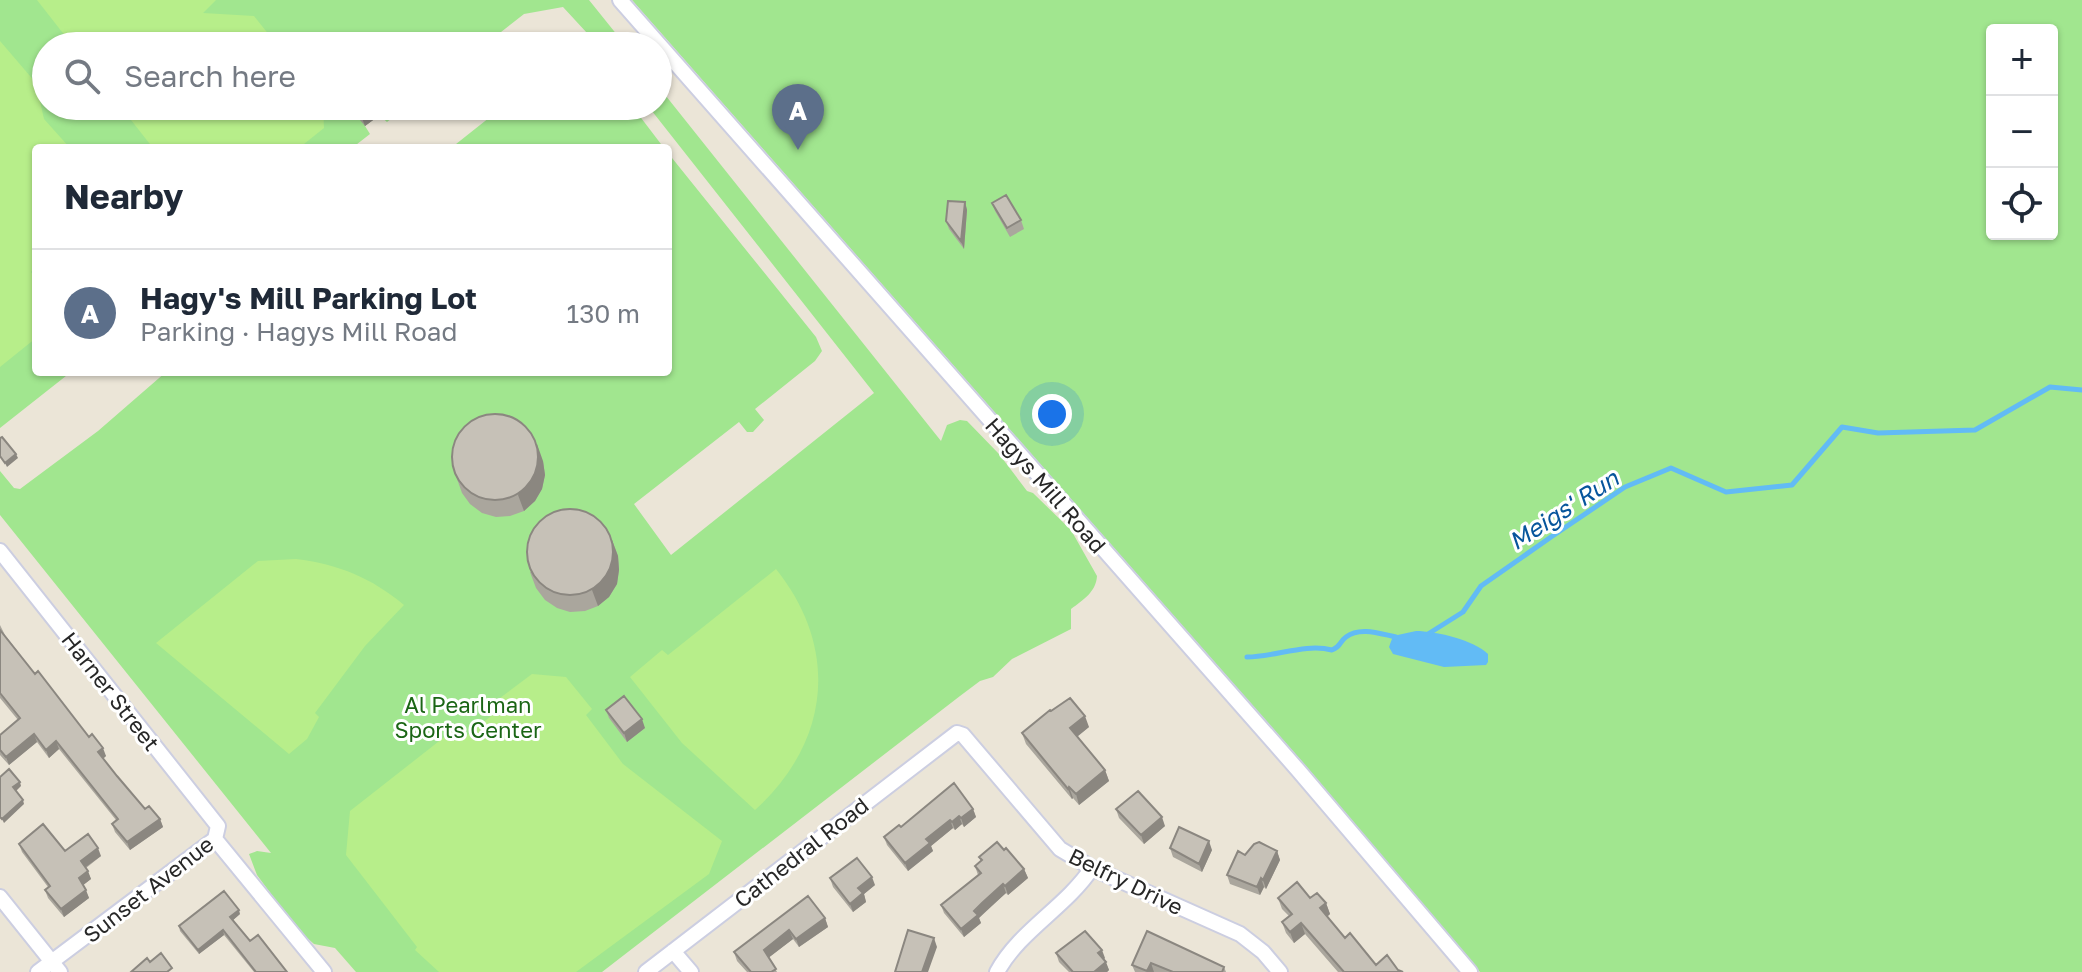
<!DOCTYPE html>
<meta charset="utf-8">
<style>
body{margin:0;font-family:"Golos Text",sans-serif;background:#f6f6f7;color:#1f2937}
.controls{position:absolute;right:24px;top:24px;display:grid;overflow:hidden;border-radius:8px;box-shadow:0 2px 6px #0004}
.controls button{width:72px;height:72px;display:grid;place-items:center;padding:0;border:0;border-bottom:2px solid #e0e1e3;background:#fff;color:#1f2937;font:40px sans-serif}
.you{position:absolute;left:1052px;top:414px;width:28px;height:28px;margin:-20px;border:6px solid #fff;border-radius:50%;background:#1a73e8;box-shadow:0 0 0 12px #1a73e833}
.badge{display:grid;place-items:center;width:52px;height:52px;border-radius:50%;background:#d93025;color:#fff;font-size:26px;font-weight:700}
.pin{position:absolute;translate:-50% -66px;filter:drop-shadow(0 2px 4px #0008)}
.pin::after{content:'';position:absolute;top:42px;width:28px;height:24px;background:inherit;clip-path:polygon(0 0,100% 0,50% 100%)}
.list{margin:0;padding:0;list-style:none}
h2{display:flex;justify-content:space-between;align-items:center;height:104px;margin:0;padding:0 32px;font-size:34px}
h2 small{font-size:26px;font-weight:400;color:#747a83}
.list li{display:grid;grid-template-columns:52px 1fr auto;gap:24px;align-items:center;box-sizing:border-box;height:128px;padding:0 32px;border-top:2px solid #e0e1e3}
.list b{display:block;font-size:30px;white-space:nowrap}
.list p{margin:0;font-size:26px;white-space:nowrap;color:#747a83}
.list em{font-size:26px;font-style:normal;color:#747a83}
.icon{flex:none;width:44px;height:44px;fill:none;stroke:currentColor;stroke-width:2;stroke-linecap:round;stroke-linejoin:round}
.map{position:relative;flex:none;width:2082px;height:972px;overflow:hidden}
.search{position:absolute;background:#fff;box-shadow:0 2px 6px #0004;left:32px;top:32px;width:640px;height:88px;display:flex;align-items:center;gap:20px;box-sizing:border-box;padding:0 28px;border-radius:44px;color:#747a83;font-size:30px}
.panel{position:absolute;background:#fff;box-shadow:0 2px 6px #0004;left:32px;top:144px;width:640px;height:232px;border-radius:8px}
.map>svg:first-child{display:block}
</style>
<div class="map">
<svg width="2082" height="972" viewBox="0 0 2082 972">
<rect width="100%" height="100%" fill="#ebe5d7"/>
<path fill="#a1e68f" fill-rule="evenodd" d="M0,0h589l37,46h-27l-36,-39 -39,7 -41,32h-437v60h361l-20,16 -8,-7 -14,11 5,8 -18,14h-316v224h35l-71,56z
M632,0h1450v972h-602l-175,-207zM1992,30h60v204h-60z
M658,86l283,355 6,-16 13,-5 7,1 32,33 28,37 6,2 38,37 26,46c-1,16 -14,24 -26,33v20l-59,30 -19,18 -13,4 -20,15 -358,276h-246l-21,-24 -21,-4 -17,-15 -40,-54 -8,-21 8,-3 14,2 -271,-338v-44l14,17 6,1 78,-58 68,-59h502v-219l148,184 6,14 -7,10 -60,48 9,11 -11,12h-6l-8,-10 -105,82 37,51 203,-162 -226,-287h10z
M504,106h128l32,42h-213z"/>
<path fill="#b7ee8a" d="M37,0h179l-13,13 51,3 24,30h-205z
M0,41l36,42 8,36 26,29h-34v118l-5,6 5,6v60l-36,29z
M120,106h203l1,22 -25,20h-146z
M296,559c42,5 76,19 108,46l-39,41 -50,67 4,4 -12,22 -18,15 -133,-111 102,-82z
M776,569c64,80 54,173 -21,241l-73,-67 -52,-66 32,-27 6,5z
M532,674l34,3 26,32 -6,6 37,49 99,77 -13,33 -133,98h-137l-24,-22 2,-3 -71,-92 4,-44 102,-80 14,5 39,-31 -5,-7z"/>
<path fill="#62bbf5" d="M1416,631c19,0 58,9 72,23v8l-2,3 -42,2 -51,-13 -4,-7 4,-11z"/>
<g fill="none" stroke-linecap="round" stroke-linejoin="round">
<path stroke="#62bbf5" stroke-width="5" d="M1428,634l35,-22 18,-26 70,-49 74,-50 46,-19 55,24 66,-7 50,-58 36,6 97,-3 75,-43 32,3
M1247,657c28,0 58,-14 85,-7 9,-3 7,-8 14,-13 14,-11 35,-3 50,0"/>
<g stroke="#cccee1" stroke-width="18">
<path id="street" d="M620,0l678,770 172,202
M0,551l218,275 -3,13 -177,133
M215,839l109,133
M0,897l60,75
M673,951l18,21
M646,972l311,-239 6,2 97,114 32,19 148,66 23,18 17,20
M997,972c23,-42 68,-64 95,-104"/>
</g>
<use href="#street" stroke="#fff" stroke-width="14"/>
</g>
<path fill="#aaa69d" d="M348,106h28l4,9 -15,11z
M965,202l2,8 -3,39 -15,-20 -3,-8z
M992,203l29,17 3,9 -14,8 -15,-26z
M543,461l2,14 -3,14 -7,12 -11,10 -14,5 -14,1 -14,-4 -12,-9 -8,-11 -6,-17z
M612,540l6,16 1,14 -2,14 -8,13 -11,9 -13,5 -15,1 -13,-4 -12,-8 -9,-12 -6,-16z
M0,625l5,10 30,39 54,63 17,19 -3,3 42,50 15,10 3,8 -33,23 -15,-18 -3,-8 4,-4 -57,-71 -10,9 -12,-16 -28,23 -9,-10v-20l18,-15 -18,-22z
M606,710l39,18 -18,14 -18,-24z
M1051,711l38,16 -12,10 28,33 4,11 -30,24 -6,-7 -1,1 -46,-55 -4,-11z
M973,809l3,8 -12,10 -2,-3 -7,6 -2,-2 -22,18 2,5 -25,20 -21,-26 -3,-8 17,-10z
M1116,809l49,17 -21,18 -25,-26z
M19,844l82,12 -15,12 5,11 -8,6 6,13 -25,19 -16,-19 -3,-8 3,-3 -26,-35z
M1170,848l42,2 -10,22 -29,-15z
M1004,850l20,19 4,9 -20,17 -2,-2 -21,18 -6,7 2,5 -17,14 -20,-24 -3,-8 37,-30 -3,-9 6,-5 -2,-4z
M1277,851l3,9 -14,29 -2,-2 -4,8 -30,-11 -3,-9 18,-20z
M830,878l45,7 -11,9 2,8 -13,10 -20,-25z
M1278,898h32l16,5 4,11 -3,3 18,21 31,27 27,7h-65l-33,-38 -11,9 -8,-10 -4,-11 7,-6 -7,-7z
M240,914l-7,6 17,21 37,31h-33l-30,-37 -25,19 -19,-23 -1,-5z
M825,918l3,9 -29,20 -6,-8 -24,18 8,15h-30l-10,-11 -3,-9z
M1147,931l77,36 2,5h-91l-3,-7z
M1056,953l49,5 -1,1 5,11 -2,2h-38l-10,-10z"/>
<path fill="#8b8780" d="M377,107l3,8 -15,11 -3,-8z
M965,202l2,8 -3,39 -3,-8z
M537,444l6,17 2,14 -3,14 -7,12 -11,10 -6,-16z
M16,454l2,4 -11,9 -2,-4z
M612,540l6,16 1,14 -2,14 -8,13 -11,9 -6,-16z
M1085,716l4,11 -15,12 -4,-11z
M642,719l3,9 -18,14 -3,-9z
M34,734l3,8 -28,23 -3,-8z
M56,741l3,8 -10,9 -3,-8z
M103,748l3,8 -5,4 -3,-8z
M1105,770l4,11 -30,24 -3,-11z
M20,782l1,4 -6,6 -2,-5z
M1069,787l4,11 -1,1 -4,-10z
M23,800l1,4 -20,19 -2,-4z
M973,809l3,8 -12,10 -3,-9z
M959,816l3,8 -7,6 -3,-8z
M1162,817l3,9 -21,18 -3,-9z
M160,819l3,8 -33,23 -3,-8z
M950,820l3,8 -22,18 2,5 -25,20 -3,-8 21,-24z
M1209,841l3,9 -10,22 -3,-8z
M98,848l3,8 -18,13 -2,-8z
M1277,851l3,9 -14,29 -3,-9z
M1024,869l4,9 -20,17 -3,-9z
M88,871l3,8 -9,7 -3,-8z
M872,877l3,8 -11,9 2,8 -13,10 -3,-8 8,-16z
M1261,878l3,9 -4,8 -3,-8z
M1003,884l3,9 -27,25 2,5 -17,14 -3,-8 21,-26z
M86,890l3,8 -25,19 -3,-8z
M1326,903l4,11 -6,5 -4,-11z
M239,910l1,4 -8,7 -2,-4z
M825,918l3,9 -29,20 -3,-8z
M1301,923l4,11 -11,9 -4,-11z
M223,930l1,5 -25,19 -1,-4z
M789,930l4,9 -26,20 -3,-9z
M934,938l3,9 -9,25h-6z
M1102,950l3,8 -4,4 -3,-9z
M1106,962l3,8 -2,2h-13z
M1151,963l3,9h-7v-1z"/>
<path fill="#c6c1b7" stroke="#8b8780" stroke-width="2" d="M352,106h24l1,1 -15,11z
M1006,195l15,25 -14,8 -15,-25z
M948,201l17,1 -4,39 -15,-20z
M452 457a43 43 0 1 1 86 0a43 43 0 1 1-86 0Z
M2,437l14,17 -11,9 -5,-7v-18z
M527 552a43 43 0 1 1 86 0a43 43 0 1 1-86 0Z
M0,630l35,44 3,-3 51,66 3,-3 11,14 -5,4 19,24 28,33 4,-3 11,13 -33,23 -15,-18 6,-5 -62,-78 -10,9 -12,-16 -28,23 -6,-7v-15l20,-17 -20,-25z
M624,696l18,23 -18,14 -18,-23z
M1070,698l15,18 -15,12 35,42 -29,24 -7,-7 -1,2 -46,-56 28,-23 1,1z
M9,769l11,13 -7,5 10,13 -21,19 -2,-2v-40z
M954,783l19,26 -12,9 -2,-2 -7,6 -2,-2 -24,19 4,4 -25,20 -21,-26 15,-12 2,2z
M1138,791l24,26 -21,18 -25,-26z
M43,824l22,27 23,-17 10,14 -17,13 7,10 -9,7 7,12 -25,19 -16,-19 5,-4 -31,-42z
M1179,827l30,14 -10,23 -29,-16z
M997,842l7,8 2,-2 18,21 -19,17 -2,-2 -21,19 -8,8 4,4 -17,14 -20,-24 40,-32 -6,-7 7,-6 -3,-3z
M1259,842l18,9 -14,29 -2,-2 -4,9 -30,-12 11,-24 7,4 9,-11z
M857,858l15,19 -14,11 5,5 -13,11 -20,-26z
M1297,882l13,16 7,-5 9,10 -6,5 25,30 5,-5 26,32 11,-10 11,15 5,2h-59l-43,-49 -11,9 -8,-10 10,-8 -14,-16z
M224,891l15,19 -9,7 20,24 8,-6 29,37h-31l-33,-42 -25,20 -19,-24z
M808,896l17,22 -29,21 -7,-9 -25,20 12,19 -5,3h-20l-17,-20z
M908,930l26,8 -12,34h-27z
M1085,931l17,19 -4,3 8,9 -12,10h-21l-17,-19z
M1147,931l77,36 -2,5h-49l-22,-9 -4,8 -15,-6z
M161,953l11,15 -5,4h-36l16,-14 3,4z"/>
<g text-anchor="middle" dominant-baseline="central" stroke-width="6" stroke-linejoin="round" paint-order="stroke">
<g font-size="22" fill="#272727" stroke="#fff">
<text transform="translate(1046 485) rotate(49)">Hagys Mill Road</text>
<text transform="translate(111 691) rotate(52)">Harner Street</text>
<text transform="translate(801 852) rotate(-38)">Cathedral Road</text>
<text transform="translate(1126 881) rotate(26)">Belfry Drive</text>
<text transform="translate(148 889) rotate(-38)">Sunset Avenue</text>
</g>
<g font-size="22" fill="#1b6615" stroke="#fff">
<text x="468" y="704">Al Pearlman<tspan x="468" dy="25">Sports Center</tspan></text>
</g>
<g font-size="24" font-style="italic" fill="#06559c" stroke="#fff">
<text transform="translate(1563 509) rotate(-33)">Meigs' Run</text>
</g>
</g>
</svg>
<div class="controls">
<button>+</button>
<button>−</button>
<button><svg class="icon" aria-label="locate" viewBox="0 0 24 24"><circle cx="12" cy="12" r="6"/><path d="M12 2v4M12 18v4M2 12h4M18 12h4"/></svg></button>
</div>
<div class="you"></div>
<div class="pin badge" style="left:798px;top:150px;background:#5c6f8a">A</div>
<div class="search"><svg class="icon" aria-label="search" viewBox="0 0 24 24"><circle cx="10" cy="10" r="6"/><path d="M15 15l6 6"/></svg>Search here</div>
<section class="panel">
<h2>Nearby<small></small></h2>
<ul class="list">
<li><span class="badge" style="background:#5c6f8a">A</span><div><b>Hagy's Mill Parking Lot</b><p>Parking · Hagys Mill Road</p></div><em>130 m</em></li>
</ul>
</section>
</div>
